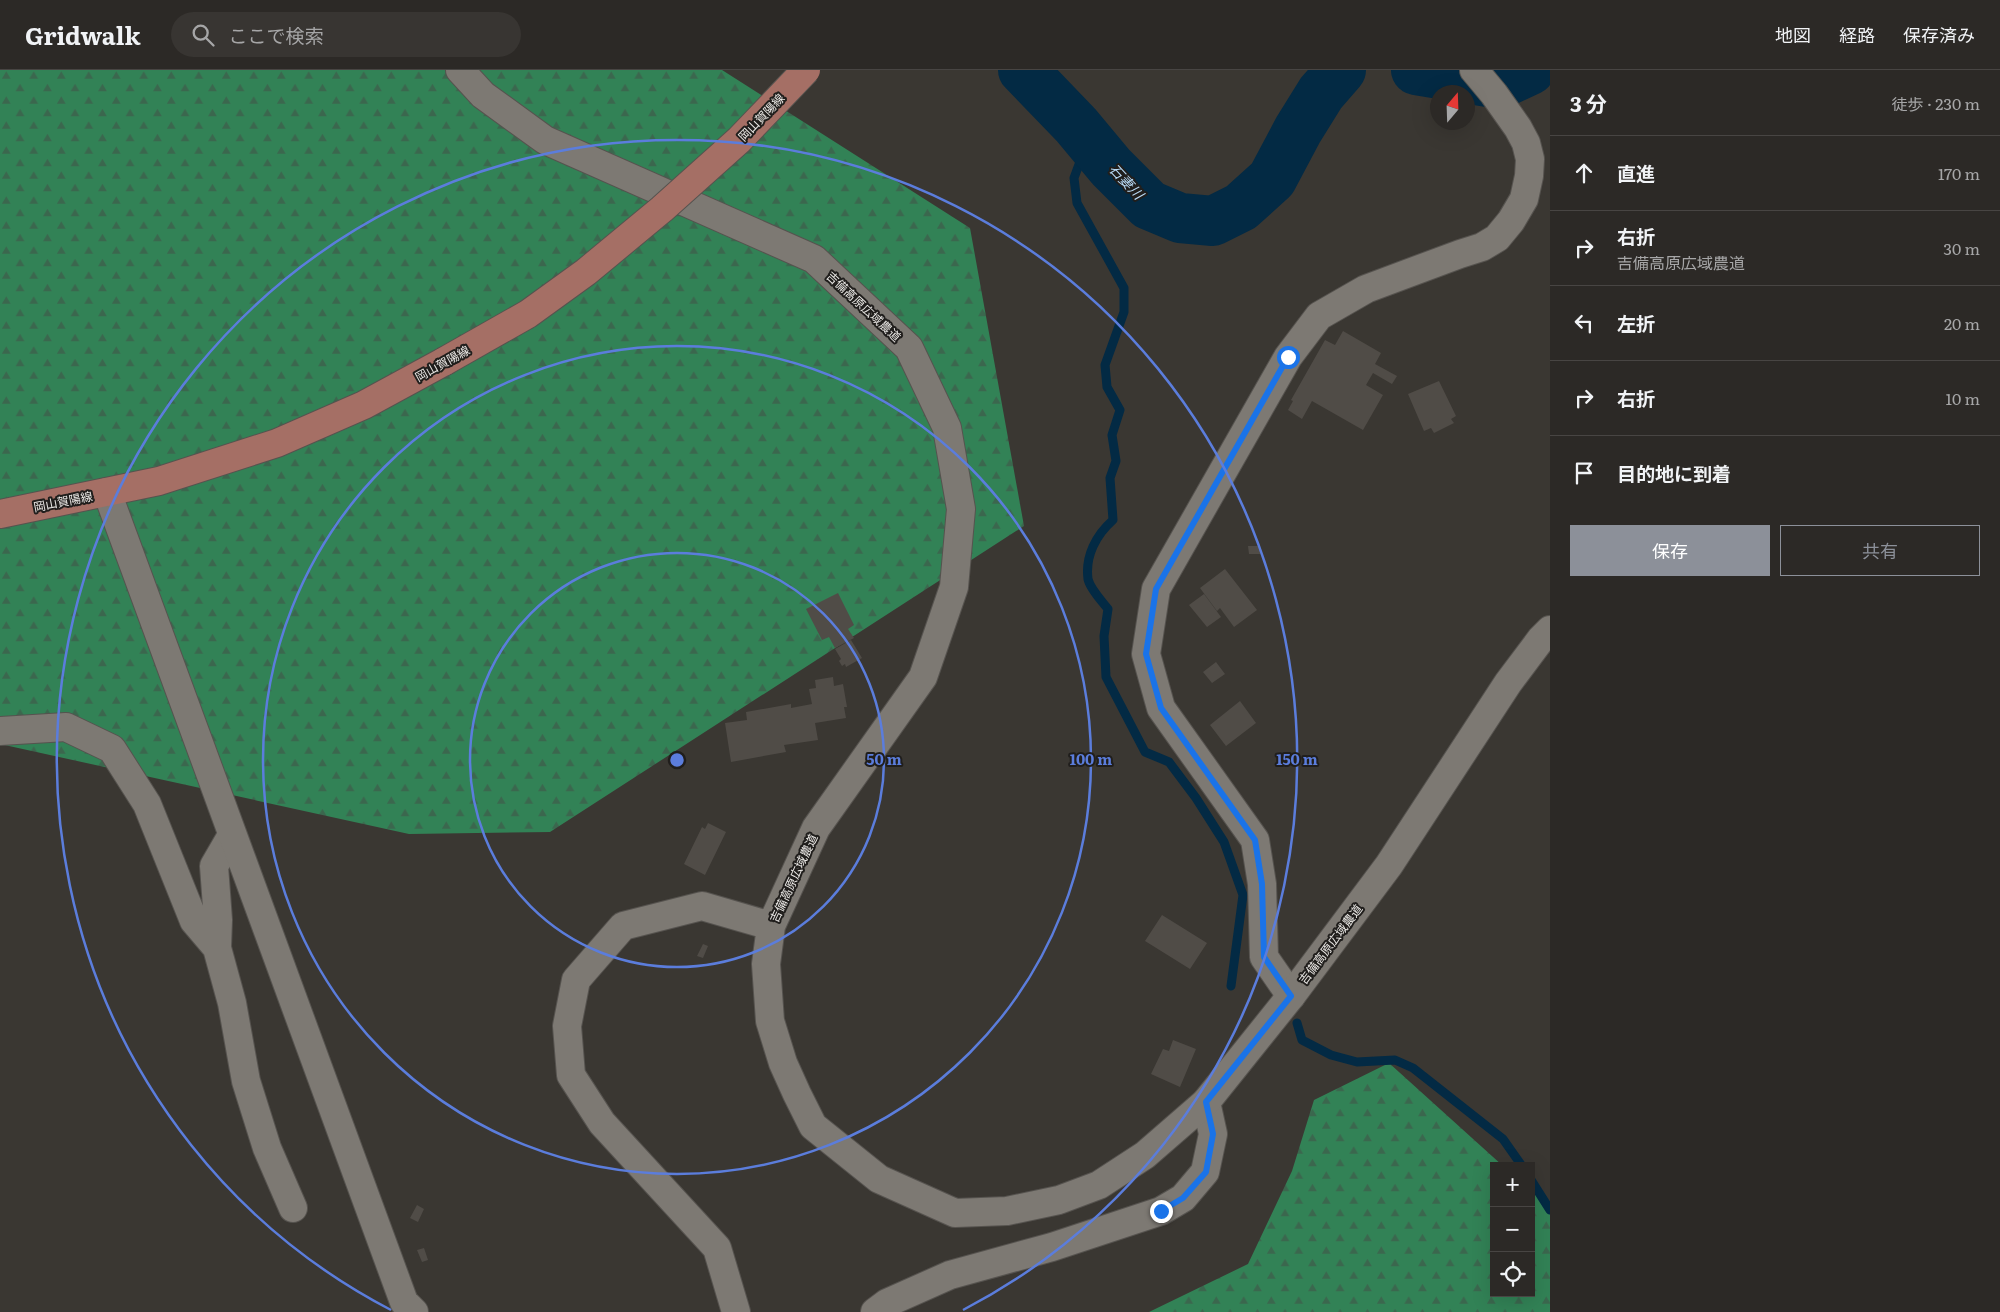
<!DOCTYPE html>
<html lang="ja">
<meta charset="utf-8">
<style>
body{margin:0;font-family:Literata,"Noto Sans JP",serif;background:#383532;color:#f1f3f6}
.controls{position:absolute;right:15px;bottom:15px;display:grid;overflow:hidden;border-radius:0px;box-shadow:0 5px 20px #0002}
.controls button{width:45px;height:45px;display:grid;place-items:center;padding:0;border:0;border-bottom:1px solid #484543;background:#2c2926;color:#f1f3f6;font:25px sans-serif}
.compass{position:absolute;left:1430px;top:15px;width:45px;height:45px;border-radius:50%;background:#2c2926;box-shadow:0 5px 20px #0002;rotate:19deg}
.stop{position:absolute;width:15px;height:15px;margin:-11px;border:4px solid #1a73e8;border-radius:50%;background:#fff}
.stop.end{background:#1a73e8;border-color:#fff;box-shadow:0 1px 5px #0008}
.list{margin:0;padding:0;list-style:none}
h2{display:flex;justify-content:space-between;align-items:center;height:65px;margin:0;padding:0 20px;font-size:21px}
h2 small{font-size:16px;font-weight:400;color:#a6a6a7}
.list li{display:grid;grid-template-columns:32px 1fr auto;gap:15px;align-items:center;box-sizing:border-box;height:75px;padding:0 20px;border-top:1px solid #484543}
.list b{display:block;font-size:19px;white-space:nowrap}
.list p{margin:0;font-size:16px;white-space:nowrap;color:#a6a6a7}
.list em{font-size:16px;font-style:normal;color:#a6a6a7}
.actions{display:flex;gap:10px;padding:15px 20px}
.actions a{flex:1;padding:11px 0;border:1px solid #8c9099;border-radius:0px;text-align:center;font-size:18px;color:#8c9099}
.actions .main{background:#8c9099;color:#fff}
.icon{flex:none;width:28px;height:28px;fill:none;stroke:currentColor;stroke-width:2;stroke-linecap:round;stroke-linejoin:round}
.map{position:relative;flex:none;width:1550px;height:1242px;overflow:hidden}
header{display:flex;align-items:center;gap:30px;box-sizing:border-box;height:70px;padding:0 25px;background:#2c2926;border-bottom:1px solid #484543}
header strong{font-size:24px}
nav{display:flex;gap:28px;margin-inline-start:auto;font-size:18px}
.search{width:350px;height:45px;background:#383532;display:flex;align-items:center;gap:12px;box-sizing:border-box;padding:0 18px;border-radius:28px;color:#a6a6a7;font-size:19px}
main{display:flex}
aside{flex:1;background:#2c2926}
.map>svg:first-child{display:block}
</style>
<header>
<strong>Gridwalk</strong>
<div class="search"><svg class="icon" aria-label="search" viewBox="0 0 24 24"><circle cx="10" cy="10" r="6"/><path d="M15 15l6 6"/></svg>ここで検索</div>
<nav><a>地図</a><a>経路</a><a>保存済み</a></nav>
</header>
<main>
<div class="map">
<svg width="1550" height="1242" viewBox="0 0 1550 1242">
<defs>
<pattern id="forest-firs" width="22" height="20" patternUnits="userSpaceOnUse" patternTransform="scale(1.25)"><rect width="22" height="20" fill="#328256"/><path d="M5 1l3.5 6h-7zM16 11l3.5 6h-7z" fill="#3b674e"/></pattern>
</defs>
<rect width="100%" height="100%" fill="#3a3732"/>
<path fill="url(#forest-firs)" d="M0,0h722l248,158 54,298 -474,306 -141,2 -409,-90z
M1389,993l114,103h-9v127h37v-102l19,17v104h-401l99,-48 44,-93 22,-71z"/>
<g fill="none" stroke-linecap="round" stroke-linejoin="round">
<path stroke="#032a44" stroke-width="9" d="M1088,70l-14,38 3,25 47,85v24l-19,53 2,22 13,23 -8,25 4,26 -6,17 3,42c-17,15 -28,36 -25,59 2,10 14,22 20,30l-4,27 2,41 39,75 24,10 27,36 28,44 19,53 -12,91
M1297,953l5,17 29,15 26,7 38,-2 18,8 90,71 19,27
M1531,1110l19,30"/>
<path stroke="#032a44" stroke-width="50" d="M1023,0l53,55 35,42 38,38 31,13 33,3 28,-14 31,-28 26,-49 23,-37 20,-23
M1416,0l84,14 30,-14"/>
</g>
<path fill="#504c47" d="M1343,261l38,22 -6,11 22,12 -5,8 -19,-11 -7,12 17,10 -20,35 -51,-29 -10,18 -14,-9 5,-9 -2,-1 34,-60 10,5z
M1439,311l17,35 -5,3 3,4 -20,10 -3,-5 -7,3 -16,-37z
M1248,476h12v8h-11z
M1225,499l32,41 -23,17 -14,-19 -3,3 -17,-23z
M838,523l16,32 -6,4 6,9 -19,10 -6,-11 -7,3 -16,-31z
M1204,524l17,23 -14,10 -18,-22z
M851,570l11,18 -16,9 -1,-3 -3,2 -3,-5 2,-2 -6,-10z
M1216,592l9,12 -13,9 -9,-11z
M833,607l1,9 9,-2 4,23h-3l2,11 -31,5 3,17 -34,5 2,7 -55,10 -6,-39 22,-3 -1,-8 45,-8v4l21,-4 -3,-15 7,-1 -1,-8z
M1240,631l16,22 -30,23 -16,-21z
M708,753l18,9 -21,43 -21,-11 18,-37 3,2z
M1162,845l45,28 -17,26 -45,-28z
M703,874l5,2 -5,12 -6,-2z
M1173,970l23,9 -16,38 -29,-13 12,-25 6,2z
M417,1135l7,4 -6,13 -8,-4z
M424,1178l4,12 -6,2 -5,-12z"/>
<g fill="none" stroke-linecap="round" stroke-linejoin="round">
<g stroke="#56534f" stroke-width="30">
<path id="street" d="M0,661l66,-4 46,22 35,55 47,117 23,27 1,-28 -4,-54 18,-31
M217,878l15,55 14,78 21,67 26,60
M1291,926l-27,-39 -2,-73 -7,-44 -94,-132 -15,-54 10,-65 132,-232 31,-41 47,-27 94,-35 22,-7 15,-9 14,-17 13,-22 5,-23 1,-17 -4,-16 -8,-15 -24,-34 -20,-24
M875,1242l12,-9 63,-28 102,-28 109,-36 22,-13 22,-26 8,-38 -7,-32"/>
</g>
<g stroke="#56534f" stroke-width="30">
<path id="secondary" d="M460,0l23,25 62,45 269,119 95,89 38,80 14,81 -7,78 -31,90 -107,151 -45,98 -5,38 4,57 13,42 14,31 16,32 66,53 76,34 52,-2 52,-11 40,-15 46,-30 61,-53 85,-106 98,-131 119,-182 33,-44 9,-9
M107,422l297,810 10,10
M736,1242l-19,-64 -115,-125 -31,-48 -4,-49 9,-46 47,-54 79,-20 69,20"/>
</g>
<g stroke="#56534f" stroke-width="30">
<path id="primary" d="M0,444l159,-33 118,-38 87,-38 81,-44"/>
</g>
<use href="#street" stroke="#7d7973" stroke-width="28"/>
<use href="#secondary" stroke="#7d7973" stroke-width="28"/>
<use href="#primary" stroke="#a56f65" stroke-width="28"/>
<g stroke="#56534f" stroke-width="30" stroke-linecap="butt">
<path id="primary-bridge" d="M445,291l83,-47 58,-42 76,-63 77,-69 67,-70"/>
</g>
<use href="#primary-bridge" stroke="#a56f65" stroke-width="28"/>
</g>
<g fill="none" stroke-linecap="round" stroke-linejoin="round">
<path stroke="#1a73e8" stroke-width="6" d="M1161,1141l22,-13 23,-26 7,-38 -7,-32 85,-106 -27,-39 -2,-73 -7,-44 -94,-132 -15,-54 10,-65 132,-232"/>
</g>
<g fill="none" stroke="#5b7ddc" stroke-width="2.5">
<circle cx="677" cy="690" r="207"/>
<circle cx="677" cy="690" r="414"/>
<path d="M391 1240A620 620 0 1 1 963 1240"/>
</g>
<g text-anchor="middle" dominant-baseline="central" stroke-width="4" stroke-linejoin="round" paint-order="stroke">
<g font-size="12" fill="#eceae7" stroke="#201e1c">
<text transform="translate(761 47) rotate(-46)">岡山賀陽線</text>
<text transform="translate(864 236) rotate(43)">吉備高原広域農道</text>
<text transform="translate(442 293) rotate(-29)">岡山賀陽線</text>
<text transform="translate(63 431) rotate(-11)">岡山賀陽線</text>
<text transform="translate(793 808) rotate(-65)">吉備高原広域農道</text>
<text transform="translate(1330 874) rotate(-53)">吉備高原広域農道</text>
</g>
<g font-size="14" font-style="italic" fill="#b9dcf8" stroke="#201e1c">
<text transform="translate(1127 111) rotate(47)">石妻川</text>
</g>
</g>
<circle cx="677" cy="690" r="8" fill="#5b7ddc" stroke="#201e1c" stroke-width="2.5"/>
<g font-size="15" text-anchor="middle" font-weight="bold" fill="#5b7ddc" stroke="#201e1c" stroke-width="4" stroke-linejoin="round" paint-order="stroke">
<text x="884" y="695">50 m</text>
<text x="1091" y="695">100 m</text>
<text x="1297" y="695">150 m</text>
</g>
</svg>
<div class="controls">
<button>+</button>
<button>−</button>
<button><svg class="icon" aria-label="locate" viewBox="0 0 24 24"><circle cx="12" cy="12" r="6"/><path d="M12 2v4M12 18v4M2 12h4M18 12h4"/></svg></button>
</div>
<svg class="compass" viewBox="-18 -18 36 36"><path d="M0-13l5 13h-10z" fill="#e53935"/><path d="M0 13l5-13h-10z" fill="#a6a6a7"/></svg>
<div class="stop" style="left:1288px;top:287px"></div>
<div class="stop end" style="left:1161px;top:1141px"></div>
</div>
<aside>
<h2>3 分<small>徒歩 · 230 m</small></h2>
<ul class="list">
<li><svg class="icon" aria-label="ahead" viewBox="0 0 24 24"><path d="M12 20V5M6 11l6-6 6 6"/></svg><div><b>直進</b></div><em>170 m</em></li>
<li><svg class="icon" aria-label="right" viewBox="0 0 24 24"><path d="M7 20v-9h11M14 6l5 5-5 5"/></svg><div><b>右折</b><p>吉備高原広域農道</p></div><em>30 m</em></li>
<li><svg class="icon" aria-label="left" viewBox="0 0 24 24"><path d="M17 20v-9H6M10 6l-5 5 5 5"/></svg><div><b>左折</b></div><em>20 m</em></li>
<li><svg class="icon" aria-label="right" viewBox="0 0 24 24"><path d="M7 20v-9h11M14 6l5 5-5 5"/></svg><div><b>右折</b></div><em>10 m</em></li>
<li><svg class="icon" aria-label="arrive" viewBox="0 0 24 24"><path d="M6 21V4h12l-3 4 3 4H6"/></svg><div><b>目的地に到着</b></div></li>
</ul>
<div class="actions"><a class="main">保存</a><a>共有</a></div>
</aside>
</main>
